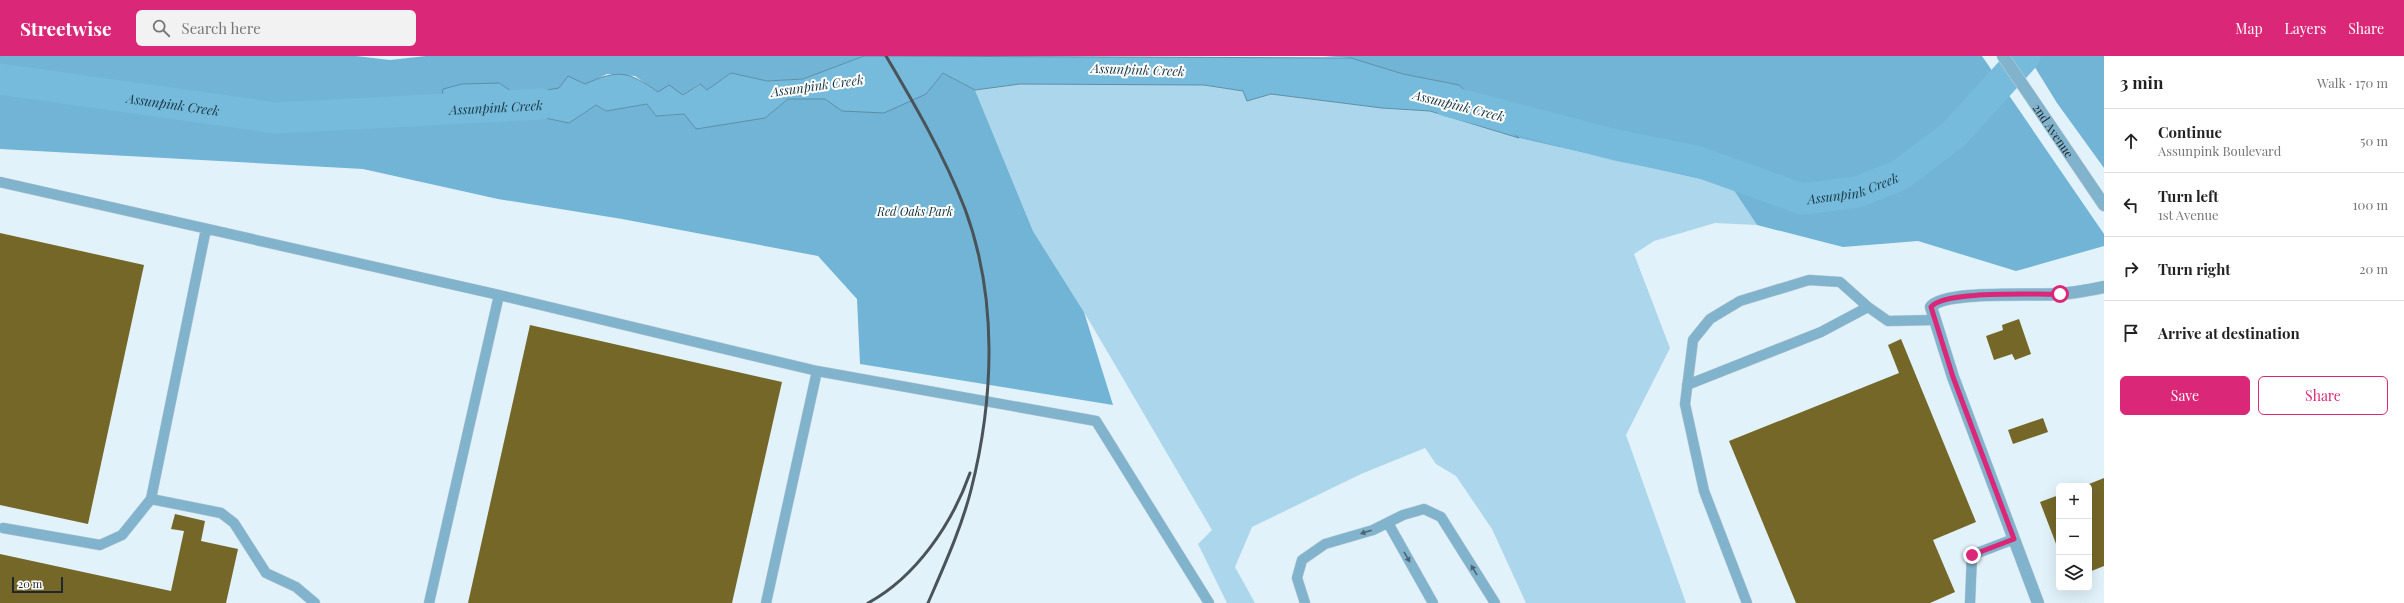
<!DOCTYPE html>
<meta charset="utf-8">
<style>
body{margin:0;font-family:"Playfair Display",serif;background:#f2f2f2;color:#222}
.controls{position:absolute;right:12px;bottom:12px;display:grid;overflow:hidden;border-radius:6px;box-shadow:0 4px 16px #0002}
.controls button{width:36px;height:36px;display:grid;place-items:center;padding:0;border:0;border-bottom:1px solid #e0e0e0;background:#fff;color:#222;font:20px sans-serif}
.scale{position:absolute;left:12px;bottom:10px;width:51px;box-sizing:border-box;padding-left:4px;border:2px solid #20262a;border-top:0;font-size:11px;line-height:14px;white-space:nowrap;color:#20262a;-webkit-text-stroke:3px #fff;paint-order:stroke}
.stop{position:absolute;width:12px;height:12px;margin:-9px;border:3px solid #db2777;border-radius:50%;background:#fff}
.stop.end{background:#db2777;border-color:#fff;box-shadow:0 1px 4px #0008}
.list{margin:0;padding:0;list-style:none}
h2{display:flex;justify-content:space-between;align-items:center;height:52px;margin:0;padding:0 16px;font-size:17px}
h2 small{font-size:13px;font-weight:400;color:#767676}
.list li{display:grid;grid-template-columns:26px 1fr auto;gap:12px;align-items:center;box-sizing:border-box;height:64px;padding:0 16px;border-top:1px solid #e0e0e0}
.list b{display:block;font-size:15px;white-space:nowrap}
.list p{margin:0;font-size:13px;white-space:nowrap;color:#767676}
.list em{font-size:13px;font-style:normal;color:#767676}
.actions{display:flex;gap:8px;padding:12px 16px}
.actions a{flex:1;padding:9px 0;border:1px solid #db2777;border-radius:6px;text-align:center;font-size:14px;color:#db2777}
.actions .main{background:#db2777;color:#fff}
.icon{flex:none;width:22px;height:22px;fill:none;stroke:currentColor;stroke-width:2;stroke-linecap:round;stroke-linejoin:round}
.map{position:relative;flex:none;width:2104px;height:547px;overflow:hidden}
header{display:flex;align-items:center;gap:24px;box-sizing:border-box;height:56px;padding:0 20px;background:#db2777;color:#fff}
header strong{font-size:19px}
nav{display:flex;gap:22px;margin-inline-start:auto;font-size:14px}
.search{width:280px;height:36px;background:#f2f2f2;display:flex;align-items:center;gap:10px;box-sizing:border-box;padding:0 14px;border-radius:6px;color:#767676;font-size:15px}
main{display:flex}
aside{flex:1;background:#fff}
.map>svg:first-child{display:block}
</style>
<header>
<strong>Streetwise</strong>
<div class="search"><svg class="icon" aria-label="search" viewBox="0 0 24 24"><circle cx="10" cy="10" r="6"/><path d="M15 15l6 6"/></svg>Search here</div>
<nav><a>Map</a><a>Layers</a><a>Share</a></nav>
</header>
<main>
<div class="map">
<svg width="2104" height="547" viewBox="0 0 2104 547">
<rect width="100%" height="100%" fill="#e1f2fb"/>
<path fill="#acd6eb" d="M1020,28l184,1 39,6 5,9 23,-6 111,14 48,3 89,27 212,48 26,39 -42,-2 -61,18 -20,13 36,94 -44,87 60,168h-160l-34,-74 -36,-53 -20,-12 -11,-16 -64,26 -109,53 -17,40 20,36h-28l-29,-59 14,-14 -128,-218 -51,-81 -58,-141z"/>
<path fill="#71b4d6" d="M0,0h356l34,4 36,-4h438l-61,23 -36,2 -36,-8 -24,17 -8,-6 -16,11 -25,-3 -23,-16 -28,-2 -22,11 -68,10 -18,-12 -58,19 49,-2 27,17 28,1 24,5 27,-18 10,6 41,-7 9,12 28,-2 81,4 23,-19h37l18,12 83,-17 17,-21 32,17 58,141 51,81 29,93 -253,-41 -3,-65 -39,-43 -196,-37 -124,-20 -135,-30 -363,-20z
M1324,0h658l122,178v12l-88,25 -98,-30 -75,6 -86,-22 -26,-39 -212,-48 -60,-53 -56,-11 -52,-16z
M2028,0h76v112l-47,-65z"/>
<path fill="#77bbdc" stroke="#5d8ea7" d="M864,0l487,2 52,16 56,11 60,53 -89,-27 -48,-3 -111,-14 -24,7 -4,-10 -39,-6 -184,-1 -45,6 -32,-17 -17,21 -42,19 -42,-2 -17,-12h-37l-23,19 -69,11 -12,-15 -28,2 -9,-12 -41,7 -10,-6 -27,18 -24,-5 -28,-1 -27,-17 -49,2 2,-13 19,-5 37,-1 18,12 42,-7 9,-12 17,8c34,-15 43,-13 73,8l11,-7 14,10 17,-11 7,6 24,-17 36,8 36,-2z"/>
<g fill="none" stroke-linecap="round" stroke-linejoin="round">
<g stroke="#77bbdc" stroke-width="31">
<path id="s1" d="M0,23l276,39 266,-14"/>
<path id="s2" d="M1447,45l169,44 80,16 106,38 55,-7 43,-17 54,-41 71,-78"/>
</g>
</g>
<path fill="#746728" d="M0,177l144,32 -56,259 -88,-19z
M2019,263l12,35 -16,6 -3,-6 -18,6 -8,-24 17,-6 -1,-5z
M530,269l252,57 -50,221h-264z
M1901,283l75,183 -43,18 22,52 -25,11h-134l-67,-162 170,-68 -11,-28z
M2043,362l5,14 -35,12 -5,-14z
M2104,422v88l-15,6v-88z
M2059,439v54h-1l-18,-47z
M175,458l30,7 -4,20 37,8 -12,54h-226v-49l171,37 13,-60 -13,-2z"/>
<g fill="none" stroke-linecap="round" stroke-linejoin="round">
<g stroke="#becdd5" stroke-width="11">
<path id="service" d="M0,126l499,113 318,76 279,50 113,182
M1687,329l134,-53 47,-25
M151,443l70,14 13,10 32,50 30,14 19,16
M1388,467l45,80
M3,472l97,17 22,-10 29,-36 55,-270
M429,547l70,-308
M766,547l51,-232
M1305,547l-8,-25 5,-18 23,-16 48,-14 30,-15 21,-6 17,8 54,86
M1747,547l-43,-112 -19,-87 8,-64 17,-21 30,-18 69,-21 31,2 28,25 20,14 46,-1
M1970,547l2,-48 42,-16"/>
</g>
<g stroke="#becdd5" stroke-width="13">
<g id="minor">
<path id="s3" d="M2003,0l101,149"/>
<path d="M2038,547l-85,-226 -22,-70c12,-17 103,-11 128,-13 15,-1 30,-4 45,-7"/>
</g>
</g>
<use href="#service" stroke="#81b3cd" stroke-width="10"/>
<use href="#minor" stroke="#81b3cd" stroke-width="12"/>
<path stroke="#4a5358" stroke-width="3" d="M886,0c29,49 58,99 79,153 33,89 29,190 6,281 -10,39 -27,76 -43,113
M868,547c48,-26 84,-79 102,-130"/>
</g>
<defs><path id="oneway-solid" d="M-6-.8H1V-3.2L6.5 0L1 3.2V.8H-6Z"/></defs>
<g fill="#4c6573">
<use href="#oneway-solid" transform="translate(1366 476) rotate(163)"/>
<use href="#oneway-solid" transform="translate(1407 501) rotate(60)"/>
<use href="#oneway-solid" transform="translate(1474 514) rotate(-121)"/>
</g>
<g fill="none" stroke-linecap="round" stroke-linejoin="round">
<path stroke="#db2777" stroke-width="5" d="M1972,499l42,-16 -61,-162 -22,-70c12,-17 105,-12 129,-13"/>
</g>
<g text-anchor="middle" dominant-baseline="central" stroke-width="4" stroke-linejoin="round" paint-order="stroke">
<g font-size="12" fill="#20262a" stroke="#fff">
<text stroke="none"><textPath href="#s3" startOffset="90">2nd Avenue</textPath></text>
</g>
<g font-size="12" font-style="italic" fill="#10303e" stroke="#fff">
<text x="915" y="155">Red Oaks Park</text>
</g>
<g font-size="13" font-style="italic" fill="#163644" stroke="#fff">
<text transform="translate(1138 13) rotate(2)">Assunpink Creek</text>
<text transform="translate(817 29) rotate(-8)">Assunpink Creek</text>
<text stroke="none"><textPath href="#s1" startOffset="175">Assunpink Creek</textPath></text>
<text transform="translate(1459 49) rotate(14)">Assunpink Creek</text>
<text stroke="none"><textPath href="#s1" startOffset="499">Assunpink Creek</textPath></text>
<text stroke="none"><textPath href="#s2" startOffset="421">Assunpink Creek</textPath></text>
</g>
</g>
</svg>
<div class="controls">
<button>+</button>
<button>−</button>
<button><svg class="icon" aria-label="layers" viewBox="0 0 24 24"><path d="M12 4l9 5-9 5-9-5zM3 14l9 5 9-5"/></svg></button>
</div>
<div class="scale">20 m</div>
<div class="stop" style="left:2060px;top:238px"></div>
<div class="stop end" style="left:1972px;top:499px"></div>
</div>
<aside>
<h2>3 min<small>Walk · 170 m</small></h2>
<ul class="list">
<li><svg class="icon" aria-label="ahead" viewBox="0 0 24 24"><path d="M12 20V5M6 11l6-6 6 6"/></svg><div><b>Continue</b><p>Assunpink Boulevard</p></div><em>50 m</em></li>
<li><svg class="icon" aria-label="left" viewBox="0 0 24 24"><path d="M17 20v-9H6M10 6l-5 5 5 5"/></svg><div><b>Turn left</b><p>1st Avenue</p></div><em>100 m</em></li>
<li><svg class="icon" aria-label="right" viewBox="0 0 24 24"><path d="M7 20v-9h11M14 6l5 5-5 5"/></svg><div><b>Turn right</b></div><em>20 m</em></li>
<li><svg class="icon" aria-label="arrive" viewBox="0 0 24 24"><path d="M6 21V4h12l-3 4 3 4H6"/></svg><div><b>Arrive at destination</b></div></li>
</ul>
<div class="actions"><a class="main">Save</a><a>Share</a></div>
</aside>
</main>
